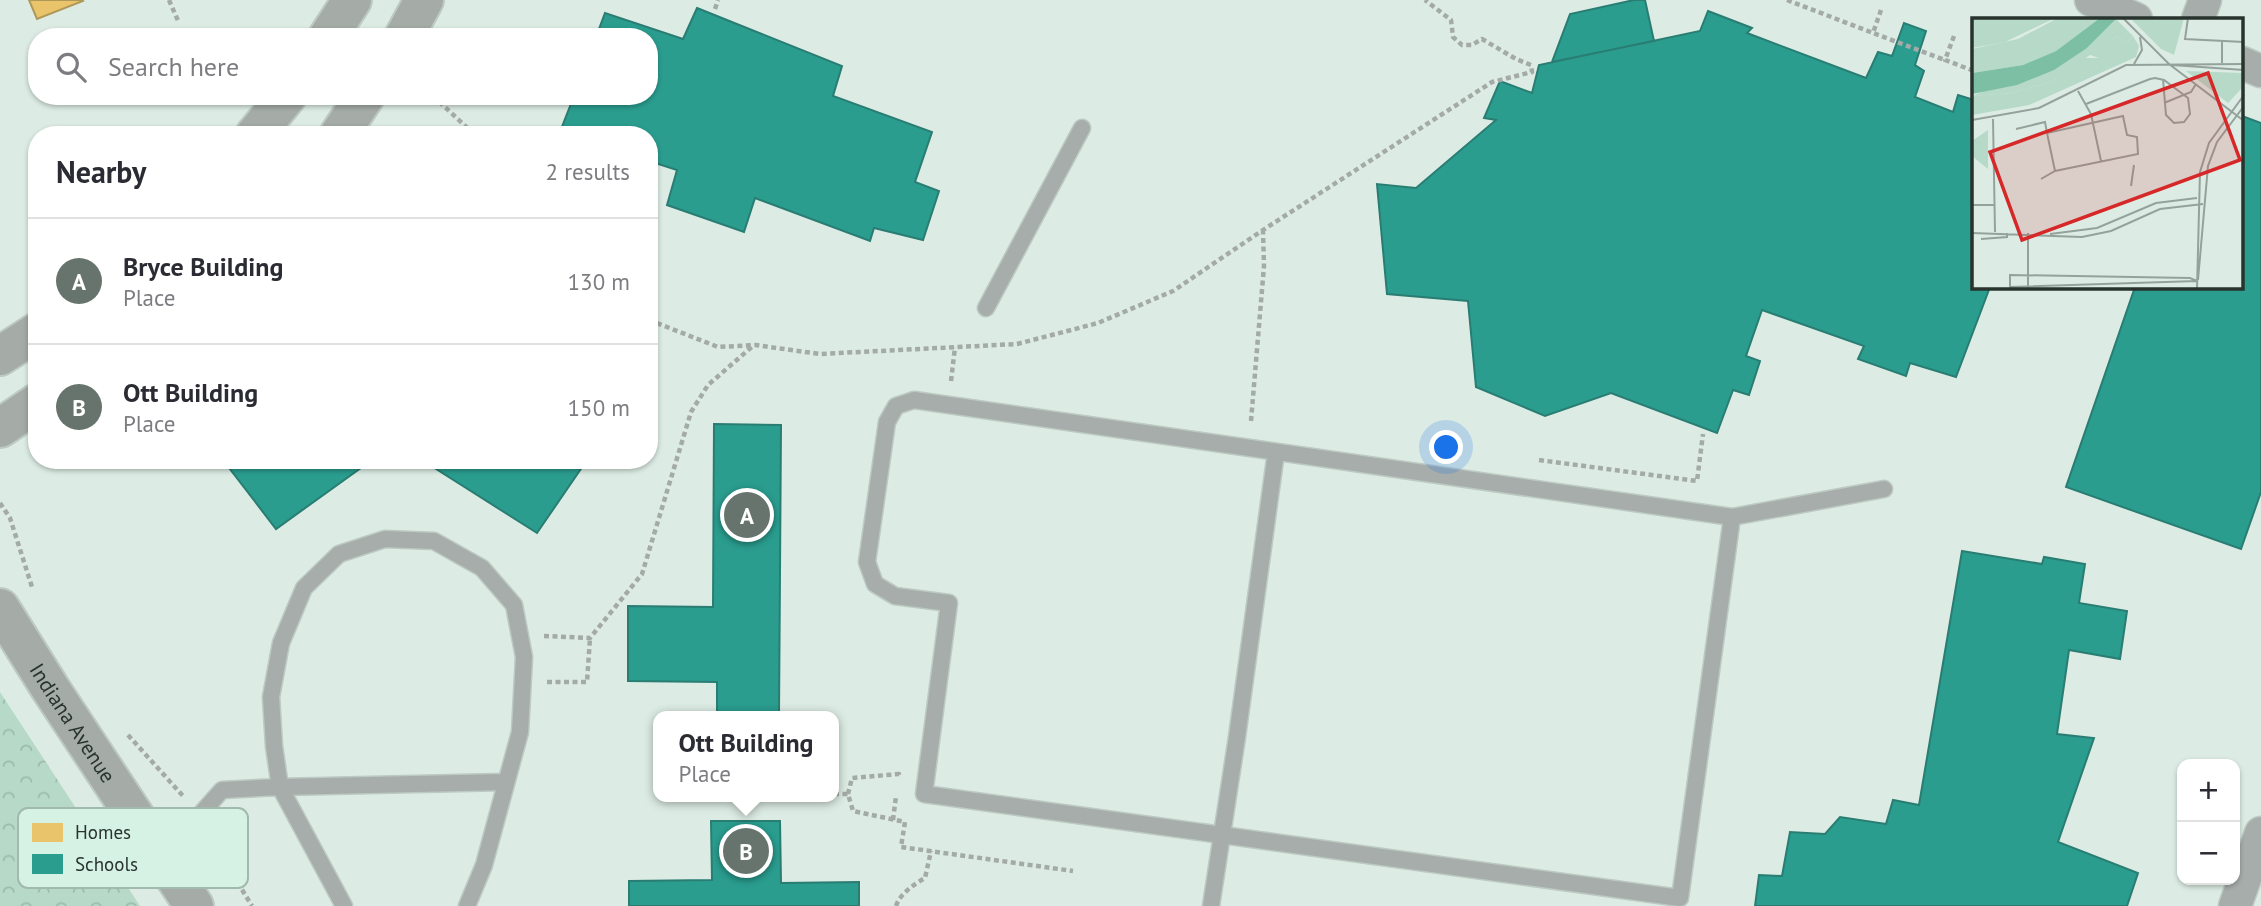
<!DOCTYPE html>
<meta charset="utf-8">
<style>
body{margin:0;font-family:"PT Sans",sans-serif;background:#f7f7f7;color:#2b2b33}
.controls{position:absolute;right:21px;bottom:21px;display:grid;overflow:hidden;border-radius:14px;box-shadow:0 2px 5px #0004}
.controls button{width:63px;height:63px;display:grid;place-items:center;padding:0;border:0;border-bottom:2px solid #e1e1e2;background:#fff;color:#2b2b33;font:35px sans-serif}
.you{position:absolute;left:1447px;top:448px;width:24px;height:24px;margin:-18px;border:5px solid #fff;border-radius:50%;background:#1a73e8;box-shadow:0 0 0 10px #1a73e833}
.badge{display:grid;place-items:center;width:46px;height:46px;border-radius:50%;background:#67746e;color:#fff;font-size:23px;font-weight:700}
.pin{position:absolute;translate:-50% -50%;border:4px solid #fff;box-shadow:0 2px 7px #0006}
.popup{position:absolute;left:653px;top:711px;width:186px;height:91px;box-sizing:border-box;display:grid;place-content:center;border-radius:14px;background:#fff;filter:drop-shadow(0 2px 5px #0005);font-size:23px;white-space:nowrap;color:#7c7c81}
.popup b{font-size:26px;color:#2b2b33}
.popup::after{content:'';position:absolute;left:50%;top:100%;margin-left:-14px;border:14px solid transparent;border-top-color:#fff}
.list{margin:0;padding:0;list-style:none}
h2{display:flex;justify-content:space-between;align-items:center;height:91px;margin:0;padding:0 28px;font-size:30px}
h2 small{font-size:23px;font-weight:400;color:#7c7c81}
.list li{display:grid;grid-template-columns:46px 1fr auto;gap:21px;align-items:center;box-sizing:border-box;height:126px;padding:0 28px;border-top:2px solid #e1e1e2}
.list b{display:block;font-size:26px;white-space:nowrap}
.list p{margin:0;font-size:23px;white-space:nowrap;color:#7c7c81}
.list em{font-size:23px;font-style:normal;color:#7c7c81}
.icon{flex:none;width:38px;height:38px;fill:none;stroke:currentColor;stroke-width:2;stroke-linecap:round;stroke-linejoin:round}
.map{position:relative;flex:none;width:2261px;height:906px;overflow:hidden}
.search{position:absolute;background:#fff;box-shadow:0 2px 5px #0004;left:28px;top:28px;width:630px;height:77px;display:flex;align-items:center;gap:18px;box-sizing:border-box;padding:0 24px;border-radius:28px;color:#7c7c81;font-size:26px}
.panel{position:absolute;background:#fff;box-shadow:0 2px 5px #0004;left:28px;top:126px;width:630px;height:343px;border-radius:28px}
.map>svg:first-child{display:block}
</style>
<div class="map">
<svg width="2261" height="906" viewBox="0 0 2261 906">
<defs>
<pattern id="forest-crowns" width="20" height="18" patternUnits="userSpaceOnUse" patternTransform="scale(1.75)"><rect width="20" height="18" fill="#b6d9c8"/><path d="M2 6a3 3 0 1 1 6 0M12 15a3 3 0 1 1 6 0" fill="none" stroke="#9cbbac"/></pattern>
</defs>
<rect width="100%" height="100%" fill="#dcece4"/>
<path fill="url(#forest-crowns)" d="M0,692l140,214h-140z"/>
<path fill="#e9c46a" stroke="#af9858" stroke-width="2" d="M29,0h53l1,1 -46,18z"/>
<path fill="#2a9d8f" stroke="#297d72" stroke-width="2" d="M1634,0h11l9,41 -102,21 18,-48z
M697,8l145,58 -9,30 99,36 -17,50 24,9 -16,49 -49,-12 -4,13 -115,-43 -11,34 -77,-27 10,-35 -28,-9v-26h-81l-8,-3 14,-36h75v-59h-53l9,-24 78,26z
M1708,11l44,17 -5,5 119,45 12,-26 14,4 12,-33 22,8 -11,34 9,6 -9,26 38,15 5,-17 16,5v187h16l-34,90 -46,-14 -4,13 -48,-17 6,-13 -102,-36 -16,46 14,5 -11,34 -16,-5 -16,43 -106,-40 -66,23 -69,-29 -8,-86 -81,-7 -10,-110 39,4 80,-68 -12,-2 16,-37 32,12 7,-28 161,-34z
M2242,116l19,7v369l-20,57 -175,-62 69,-200h107z
M714,424l67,1 -2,291h-62v-34l-89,-1v-75l85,1z
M223,460h149l-96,69z
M422,460h165l-50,73z
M1962,551l80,13 2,-7 41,7 -6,39 48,8 -7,48 -51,-9 -12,84 37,4 -36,104 80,31 -11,33h-372l4,-31 23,1 8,-44 35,2 15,-17 46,7 7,-24 26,5z
M711,821h69l1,62 78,-1v24h-230v-25l83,-1z"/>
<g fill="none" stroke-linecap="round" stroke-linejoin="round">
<g stroke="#bdc9c3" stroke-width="19">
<path id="lane" d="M986,308l96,-180
M1732,517l-52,381 -756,-104 25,-191 -54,-7 -20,-12 -8,-22 20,-140 9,-16 18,-6 818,117 152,-28
M154,846l44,-29 24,-27 58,-3 225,-5
M344,906l-64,-119 -6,-41 -3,-49 10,-54 23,-55 35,-34 46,-15 49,2 48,27 32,37 10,52 -4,75 -36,133 -17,41
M1211,906l26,-169 39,-285"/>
</g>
<g stroke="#bdc9c3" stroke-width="35">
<path id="street" d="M2091,0l45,19
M2198,19l7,-19
M2242,63l19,8
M2235,906l26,-73"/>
</g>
<g stroke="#bdc9c3" stroke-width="42">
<g id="secondary">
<path d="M328,37l24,-37"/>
<path d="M404,37l20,-37"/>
<path d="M255,135l32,-39"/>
<path d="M339,135l26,-39"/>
<path d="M0,356l37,-24"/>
<path d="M0,428l37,-25"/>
<path id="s1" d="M0,608l50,80 144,218"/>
</g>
</g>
<path stroke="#a3aaa7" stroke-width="4.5" stroke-dasharray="5 3.5" stroke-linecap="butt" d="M169,0l10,23
M1787,0l86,33
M715,9l3,-9
M1881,10l-8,23 72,27
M1954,36l-9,24 29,11
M433,96l42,39
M649,320l69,27 37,-2 65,9 197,-10 81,-21 75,-32 90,-61 229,-148 40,-10 -1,-7 -15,-6 -34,-20 -10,6h-10l-9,-8 -2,-17 -26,-20
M951,381l4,-34
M1251,421l13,-155 -1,-35
M1539,460l158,21 6,-47
M0,503l10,15 22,69
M544,636l46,2 52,-64 49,-162 17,-27 46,-40
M547,682h40l3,-44
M128,735l55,61
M834,794h14l5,17 52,11 -4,25 172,24
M848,794l4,-16 47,-4v3
M893,820l3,-24
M211,839l41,67
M896,906c4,-12 18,-22 29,-28l6,-27"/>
<use href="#lane" stroke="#a6adaa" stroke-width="16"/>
<use href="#street" stroke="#a6adaa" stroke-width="32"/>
<use href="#secondary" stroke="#a5aca8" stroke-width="38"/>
</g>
<g text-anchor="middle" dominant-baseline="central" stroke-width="7" stroke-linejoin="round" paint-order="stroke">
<g font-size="21" fill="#28332e" stroke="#d6f2e4">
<text stroke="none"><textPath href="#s1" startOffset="136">Indiana Avenue</textPath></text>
</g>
</g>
<g transform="translate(1972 18)">
<rect width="271" height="271" fill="#dcece4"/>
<path d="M0,0h83l-50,24 -33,6zM145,18l9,7 7,-7 6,10 -3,11 -107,48 -57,10v-19l40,-3 41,-12 29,-23h17v-8zM16,112v39l-16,-13v-15z" fill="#b6d9c8"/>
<path d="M86,0h42l-44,33 -33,14 -51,8v-24l46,-10zM158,0h54l-10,37 -13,-6zM144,1l17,17 -7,7 -9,-7 -17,14 -1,8 -9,-3 -37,26 -41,12 -40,3 115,-48zM214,53l57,2v14l-15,16z" fill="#b6d9c8"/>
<path d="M128,0h17l-30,30 -33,22 -37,15 -45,9v-21l51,-8 33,-14z" fill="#7dbfa4"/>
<path fill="none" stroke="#94a29b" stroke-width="2" d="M151,0l46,46 75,57M216,0l-3,21 59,3M250,45v-21M162,46l8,-14 -2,-13M200,47l72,5M106,73l13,23 10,47M192,85l27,-11 5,-8M114,86l64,-25 5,-1 9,2 24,18 2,16 -6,8 -10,1 -8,-8 -3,-36M21,101l2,113M0,102l67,-12 87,-43 118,-1M44,111l29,-7 2,11M69,161l14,-8 83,-17 -1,-17 -10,-2 -4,-19 -76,17 8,38M159,168l3,-21M0,187h23M0,215l110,4 29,-6 49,-22 43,-5M56,215v55M78,216l47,-6 59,-25 41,-5M9,221l26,-2v-4M38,257l180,3 7,3 -187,6zM226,262l10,-114 9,-24 27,-36M225,271l3,-117 9,-29 35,-48"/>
<path fill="#d62828" fill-opacity="0.15" stroke="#d62828" stroke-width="3.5" d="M236,55l32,87 -218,80 -32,-88z"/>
<rect width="271" height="271" fill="none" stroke="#28332e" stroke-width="3.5"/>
</g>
<rect x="18" y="808" width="230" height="80" rx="10" fill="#d6f2e4" stroke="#a2b9ad" stroke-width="2"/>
<rect x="32" y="823" width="31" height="19" fill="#e9c46a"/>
<rect x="32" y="854" width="31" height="20" fill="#2a9d8f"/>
<g font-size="19" fill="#28332e">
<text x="75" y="839">Homes</text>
<text x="75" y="871">Schools</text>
</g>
</svg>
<div class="controls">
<button>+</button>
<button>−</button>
</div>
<div class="you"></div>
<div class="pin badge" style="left:747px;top:515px">A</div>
<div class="pin badge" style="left:746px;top:851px">B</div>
<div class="popup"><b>Ott Building</b>Place</div>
<div class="search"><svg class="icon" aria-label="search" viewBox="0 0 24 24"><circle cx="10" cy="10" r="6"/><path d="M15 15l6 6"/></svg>Search here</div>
<section class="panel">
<h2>Nearby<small>2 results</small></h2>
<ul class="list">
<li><span class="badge">A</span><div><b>Bryce Building</b><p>Place</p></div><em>130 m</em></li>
<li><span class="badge">B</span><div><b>Ott Building</b><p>Place</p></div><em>150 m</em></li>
</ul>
</section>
</div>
